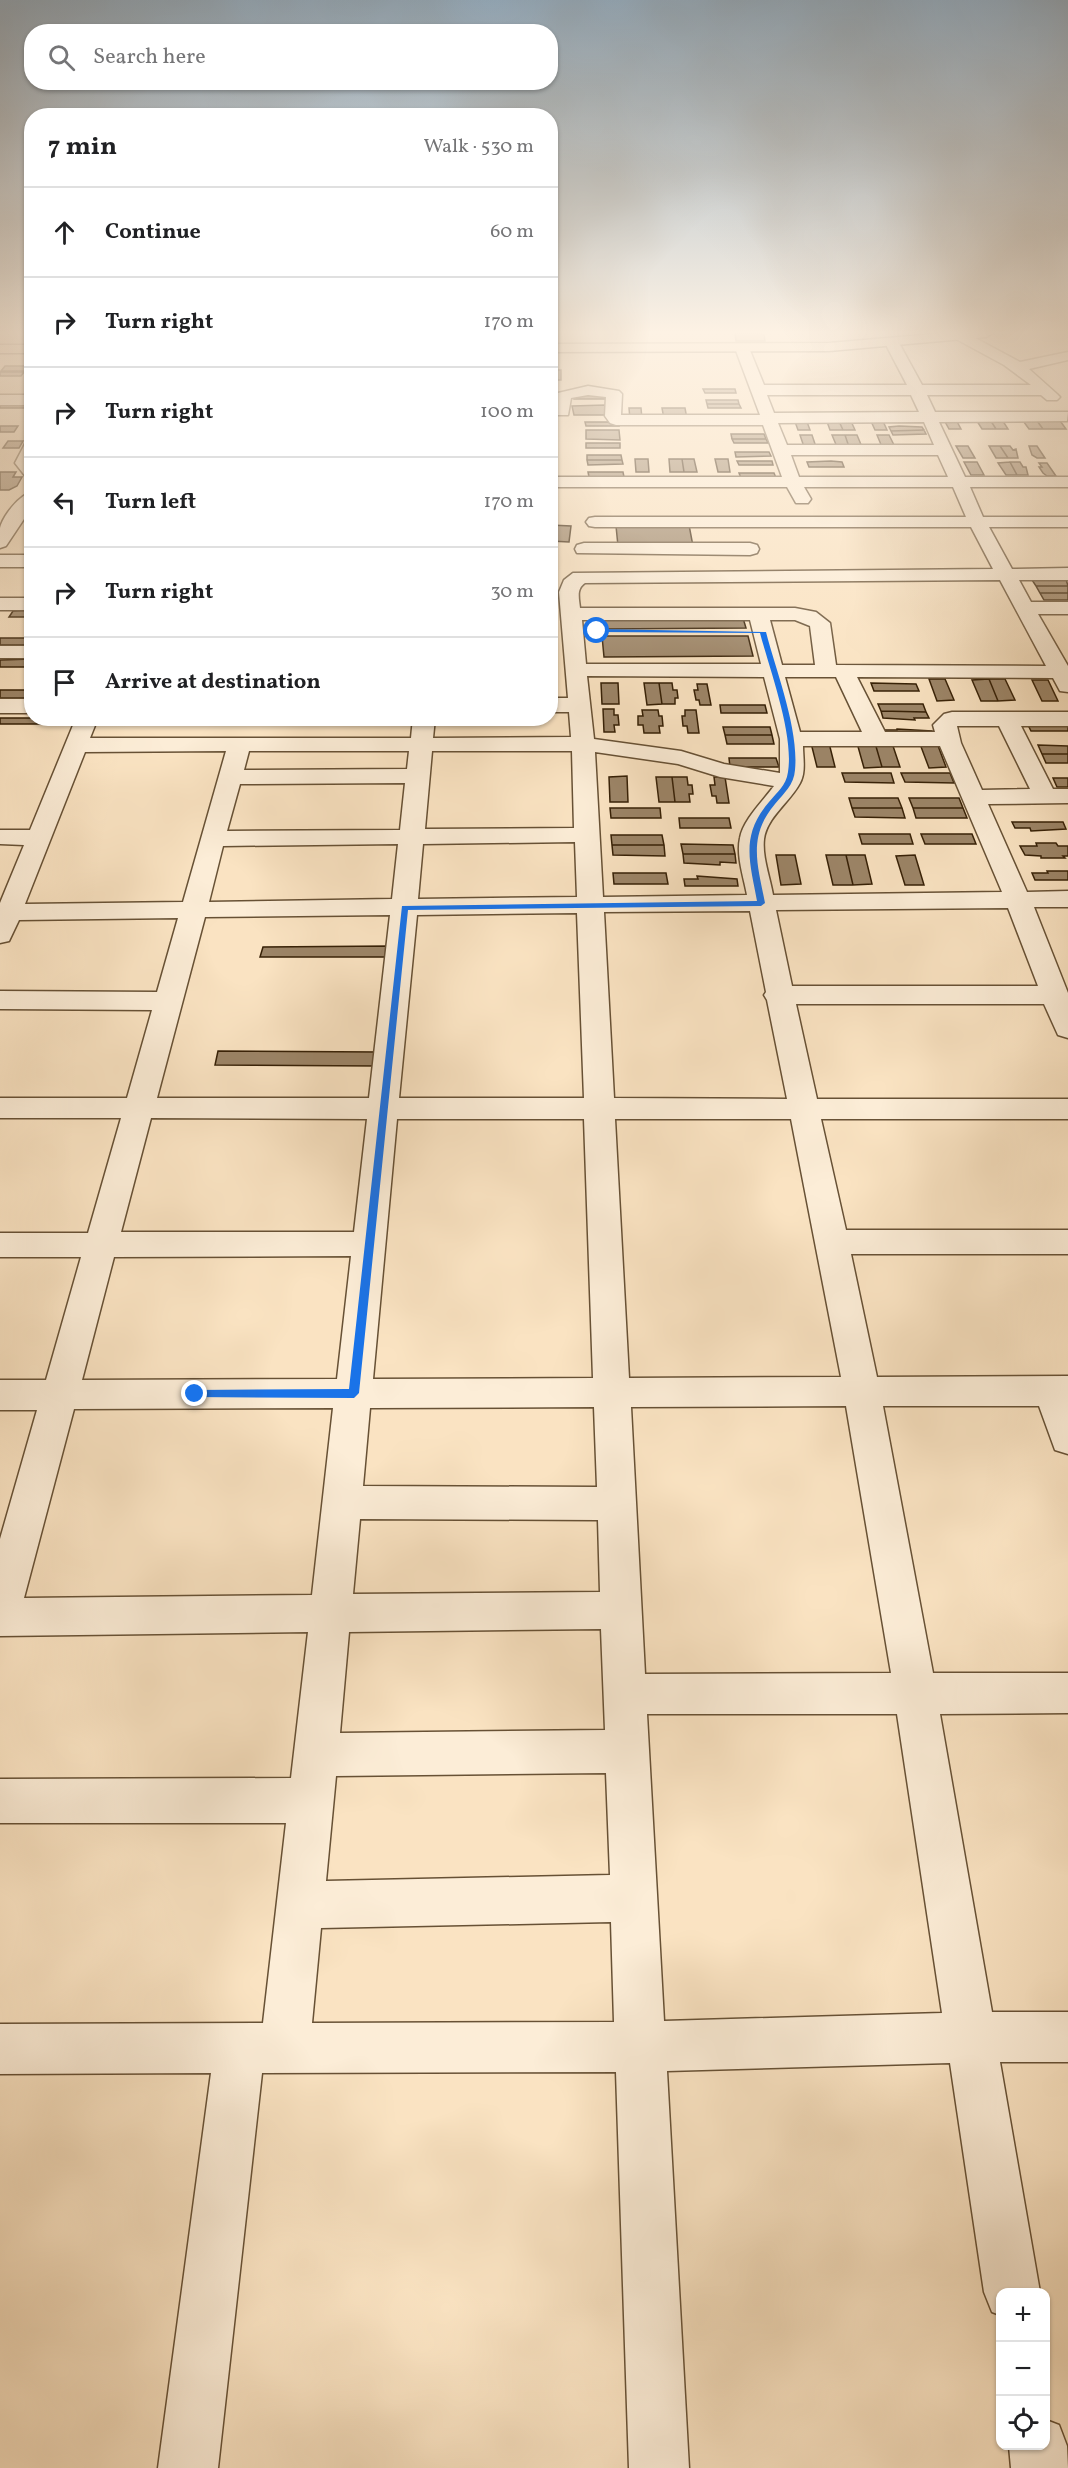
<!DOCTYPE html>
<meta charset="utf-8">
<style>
body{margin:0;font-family:Vollkorn,serif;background:#f2f2f2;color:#202124}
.controls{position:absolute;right:18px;bottom:18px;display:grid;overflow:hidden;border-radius:12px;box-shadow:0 2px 4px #0004}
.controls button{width:54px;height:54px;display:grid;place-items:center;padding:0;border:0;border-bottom:2px solid #e0e0e0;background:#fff;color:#202124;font:30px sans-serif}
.stop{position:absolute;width:18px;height:18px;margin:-14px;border:4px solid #1a73e8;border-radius:50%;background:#fff}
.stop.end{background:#1a73e8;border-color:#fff;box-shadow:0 2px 6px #0008}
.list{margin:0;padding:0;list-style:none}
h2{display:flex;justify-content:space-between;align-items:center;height:78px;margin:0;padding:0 24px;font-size:26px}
h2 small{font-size:20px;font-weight:400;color:#757577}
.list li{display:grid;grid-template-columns:39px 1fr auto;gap:18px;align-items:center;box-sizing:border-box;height:90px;padding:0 24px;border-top:2px solid #e0e0e0}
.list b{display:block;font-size:22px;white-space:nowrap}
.list em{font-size:20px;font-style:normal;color:#757577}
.icon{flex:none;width:33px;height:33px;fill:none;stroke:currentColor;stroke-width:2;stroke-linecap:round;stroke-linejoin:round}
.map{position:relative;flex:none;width:1068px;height:2468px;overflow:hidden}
.search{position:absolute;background:#fff;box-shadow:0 2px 4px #0004;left:24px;top:24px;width:534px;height:66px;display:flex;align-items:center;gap:15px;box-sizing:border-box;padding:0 21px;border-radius:24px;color:#757577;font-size:22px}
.panel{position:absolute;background:#fff;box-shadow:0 2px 4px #0004;left:24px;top:108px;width:534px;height:618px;border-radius:24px}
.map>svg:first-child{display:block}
</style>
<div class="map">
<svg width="1068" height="2468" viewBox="0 0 1068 2468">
<rect width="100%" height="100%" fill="#fae3c2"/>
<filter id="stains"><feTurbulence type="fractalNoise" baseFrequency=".00333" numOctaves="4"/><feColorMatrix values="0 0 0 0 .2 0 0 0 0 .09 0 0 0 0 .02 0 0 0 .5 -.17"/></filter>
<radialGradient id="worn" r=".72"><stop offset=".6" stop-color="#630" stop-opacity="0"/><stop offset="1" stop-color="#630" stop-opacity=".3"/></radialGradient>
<path fill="#9c8568" stroke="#362006" stroke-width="1.5" d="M735,333l29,1 1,7h-29z
M5,366h27v5h-31z
M550,370h11v10h-11z
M0,372h24l-3,4h-21z
M703,389h32l1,4h-31z
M574,395h31l1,4h-32z
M706,400h32l1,4h-32z
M0,403h32v3l-2,2h-30z
M707,404h32l2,4h-33z
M605,405l1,10h-32l-2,-9z
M629,408h12l1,11h-12z
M662,408h23l2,11h-23z
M943,418h12l6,11h-12z
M975,418h14l7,11h-14z
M989,418h12l7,11h-12z
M1021,418h14l8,11h-14z
M1035,418h23l8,11h-23z
M794,419h12l4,11h-12z
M826,419h12l5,11h-13z
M838,419h12l5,11h-12z
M870,419h12l5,11h-12z
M585,422h33l1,4h-33z
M0,426h18l-4,6h-14z
M899,426l23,1 2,3 -33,1 -2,-4z
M586,430h33l1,10 -34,-1z
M924,430l2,4 -33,1 -2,-4z
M731,434h33l2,5h-34z
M800,435h12l4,12h-12z
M832,435h13l4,12h-12z
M845,435h12l5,12h-13z
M877,435h12l6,12h-13z
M732,439h34l2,4h-34z
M8,441h15l-4,7h-16z
M586,443h34v5h-34z
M956,446h12l7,12h-12z
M989,446h11l8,12h-12z
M1000,446h10l3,4 3,-1 2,9h-10z
M1029,446h8l8,12h-8l-5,-3z
M735,452h34l2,4 -35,1z
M587,455h34l1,5h-35z
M635,459h13l1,13h-13z
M669,459h13l2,13h-14z
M682,459h12l3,13h-13z
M715,459h13l2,13h-12z
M587,460h35l1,4 -35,1z
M737,461h35l1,4h-34z
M831,461l11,1 2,5h-35l-2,-5z
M964,462h13l7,13h-13z
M1010,462l7,13h-11l-8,-12z
M1010,462h10l3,5h3l2,8h-11z
M1039,463h8l9,13h-9l-4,-3 -4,-6h3z
M0,472h16l-3,5h9l-5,9 -8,4h-9z
M588,472h35l1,5h-35z
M739,473h35l2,5h-35z
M550,525l21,1 -2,16 -19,-1z
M689,525l4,21h-75l-2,-20z
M1066,579l2,7h-32l-4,-6z
M1036,586h32v7h-28z
M1040,593h28v7h-24z
M32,610v7h-23l4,-6z
M743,618l3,10 -145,1 -1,-10z
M602,636h146l5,20 -149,1z
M0,638h32v7h-32z
M32,659v8h-32v-7z
M929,679h16l9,21 -17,1z
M989,679h16l10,21 -17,1z
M989,679l9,22h-17l-9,-21z
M1032,680h16l10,21h-16z
M601,683h17l1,21h-17z
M644,683h15l3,21 -15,1z
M659,683h13l1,7h4l1,8h-3v6h-13z
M871,683l45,1 3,7h-45z
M697,684h10l4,21h-11l-1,-5h-3l-2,-10h4z
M0,690h28l-3,8h-25z
M878,704h45l3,8 -45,-1z
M720,705h45l2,8h-46z
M603,709h11v6h4l1,10h-5l1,7h-11z
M642,710h16l1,6h3l1,10h-4l1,7h-16l-1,-8h-5v-9h5z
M685,710h11l3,23h-11l-1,-7h-4l-1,-10h3z
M881,711l45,1 3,6h-15l1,2 -32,-2z
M0,718h60l-2,6h-58z
M1027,723h41v8h-37z
M723,727h47l2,8h-47z
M897,729l35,2 2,5h-47l-2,-6h12z
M725,735h47l2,9h-47z
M811,743h18l6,24h-18z
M857,743h18l7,24 -18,1z
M875,743h17l8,24h-18z
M937,743l9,24 -17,1 -9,-24z
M1038,745l30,1v8h-26z
M1042,754h26v9h-22z
M729,758h47l3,9h-49z
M842,773h49l3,10 -49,-1z
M901,773h49l4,10 -49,-1z
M627,776l1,26h-18l-1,-25z
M656,777h16l3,25h-16z
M672,777h15l1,8h4l1,9h-4l1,8h-15z
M714,777h11l4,26h-12l-1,-7h-4l-2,-11h5z
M1053,778h15v9h-11z
M849,798h49l4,10h-50z
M909,798h50l4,10h-50z
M610,808h50l1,10h-50z
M852,808h50l3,10 -50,-1z
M913,808h50l4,10h-51z
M679,818h50l2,10h-51z
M1012,822h51l3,7 -35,2 -1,-3h-15z
M859,834h51l3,10h-51z
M921,834h51l4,10h-51z
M611,835h51l2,10h-52z
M1036,843h20l2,3h10v10h-5l2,2h-24v-2l-16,-1 -5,-9h17z
M681,844l52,1 2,9h-52z
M612,845h52l1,11 -52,-1z
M683,854h52l1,9 -16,-1v3l-36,-2z
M776,855h19l6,29 -20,1z
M826,855h20l7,30h-20z
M846,855h19l7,29 -19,1z
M915,855l9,30h-19l-9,-29z
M1047,871h21v9h-33l-3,-7h16z
M613,873h53l2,11h-54z
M697,876l40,3 1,7h-53l-1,-7h14z
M390,946l-1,11h-129l3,-10z
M218,1051l161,1 -2,14 -162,-1z"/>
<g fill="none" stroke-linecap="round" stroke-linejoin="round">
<g stroke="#675135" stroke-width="3">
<path id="minor" d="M956,333h10l54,29 48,-10v8l-39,9 28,25 3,3 -3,3h-10l-6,-5h-114l8,17h133l-1,9 -128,1 26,55h103v10h-98l13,30h85v10h-79l23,42 56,-1v12h-49l12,22h37v12h-30l30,52v26l-8,-1 -7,-13 -196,-1 28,55h50l-2,-7 11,-11 8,-2h116v14h-47l32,63h15v14l-80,1 39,88 41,-1v16h-34l34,86v45l-10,-3 -14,-31h-248l21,95h251v20h-247l25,111h222v24h-217l26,123 191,-1v78l-13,-4 -16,-44h-156l50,267h135v40l-128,1 52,298h76v50h-68l40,230h-40v23l-8,-3 -8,-20 -34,-229 -283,8 22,397h-60l-13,-396 -354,1 -44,395h-60l53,-395 -211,1v-50l263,-1 23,-200h-286v-44l291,-1 17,-146 -308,4v-97l37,-129h-37v-30h46l35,-123h-81v-24h88l33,-115h-121v-20h127l25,-88 -152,-1v-18l157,1 21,-74 -159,2 -10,21 -9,2v-40l24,-58 -24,-1v-14h30l46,-112h22l-8,20h321l2,-20h22l-2,20 138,-1 -2,-25h-19v-14h18l-9,-106 5,-12 9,-7 420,-4 -22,-42h-376l-6,-1 -3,-4 3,-4 6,-1h371l-13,-30h-149l7,12 -3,4h-12l-9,-16h-237v-10h232l-19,-52h-147l-6,-2 -5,-7 1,-19 -18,-2 -17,3 -3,17h-12l-2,-3 4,-19 30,-7 31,5 3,3 -1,21h139l-25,-67 7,-4 7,4 15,37h143l-22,-42 7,-4 7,4 23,42h109l-27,-20 -48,-26 -2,-3zM767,395h144l8,17 -145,1zM924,422l10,23h-147l-9,-22zM791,455h147l10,22h-149zM1000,580l46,86 -210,-1 -6,-42 -14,-11 -21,-4h-215c-1,-10 -4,-19 5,-25zM582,620h168l11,44h-175zM770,620h25l15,6 5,39h-33zM587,676l177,1 16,62v34l-56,-9 -43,-13 -87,-12zM785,677h51l26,55h-62zM957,726h42l31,63 -48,1 -21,-47zM803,746h137l62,146 -229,3c-3,-18 -11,-38 -9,-56 3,-22 26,-37 36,-56 6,-11 3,-25 3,-37zM226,751l-43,151 -158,2 60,-152zM249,751h160l-2,18 -163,1zM432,751h140l2,77 -149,1zM595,752l83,12 42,13 54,9c-11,15 -31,34 -34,52 -4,18 4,40 7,57l-144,2zM405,783l-5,47 -173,1 13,-47zM575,842l2,55 -159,2 5,-55zM398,844l-6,55 -183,3 14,-56zM1008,908l30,78h-246l-16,-76zM750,911l16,81 -2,3 3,5 20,99 -173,-1 -10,-186zM577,913l7,185h-185l18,-183zM390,915l-21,183h-212l48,-181zM151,1118l216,1 -13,113h-233zM397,1119h187l9,259 -220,1zM615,1119h176l50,258 -212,1zM351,1256l-14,123 -255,1 32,-123zM846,1406l45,267 -246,1 -14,-267zM594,1407l3,80 -234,-1 7,-78zM333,1408l-21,187 -288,3 50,-189zM360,1519l238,1 2,72 -247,2zM601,1629l4,101 -265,3 9,-101zM647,1714h250l45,299 -278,8zM606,1773l4,102 -284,6 10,-105zM611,1922l3,100 -302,1 9,-95z
M0,395h32v10h-32z
M32,440v38l-6,-1 -11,-14 11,-21z
M32,492v15l-26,39 -6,2c0,-6 0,-15 0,-20 3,-12 19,-33 32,-36z
M584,543h166l7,2 2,4 -2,4 -7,2 -173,-2 -2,-4 2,-4z
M0,555h32v12h-32z
M0,598h32v12h-32z
M0,646h32v12h-32z
M0,699h32v14h-32z
M1046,2420l13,5 8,21 1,22h-57l-2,-22h37z"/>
</g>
<g stroke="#362006" stroke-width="3">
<path id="highway" d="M945,333h48l-7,4 -157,14 -279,1v-8l279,-1z
M0,345h32v8h-32z"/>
</g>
<use href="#minor" fill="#fcedd7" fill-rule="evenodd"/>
<use href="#highway" fill="#fae3c2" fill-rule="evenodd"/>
</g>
<linearGradient id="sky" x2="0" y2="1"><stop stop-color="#94acbf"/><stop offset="0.49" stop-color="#fdf2e4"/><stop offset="1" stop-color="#fdf2e4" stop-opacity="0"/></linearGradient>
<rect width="1068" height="679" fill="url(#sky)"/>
<path fill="#1a73e8" d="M597,629l169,3c10,39 33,97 29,138 -1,15 -11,23 -20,34 -28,33 -17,62 -10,99l-4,3 -353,4 -49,483 -5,5 -162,-1 -2,-3 5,-4 154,-1 53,-483 355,-5c-7,-39 -17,-65 12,-99 8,-10 17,-16 19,-30 6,-38 -18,-101 -28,-139l-165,-1z"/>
<rect width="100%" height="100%" filter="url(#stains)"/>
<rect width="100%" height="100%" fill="url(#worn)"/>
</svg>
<div class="controls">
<button>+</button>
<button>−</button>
<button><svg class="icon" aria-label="locate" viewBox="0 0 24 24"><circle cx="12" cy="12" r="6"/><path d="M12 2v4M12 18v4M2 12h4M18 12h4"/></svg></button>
</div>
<div class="stop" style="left:597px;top:631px"></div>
<div class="stop end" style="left:195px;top:1394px"></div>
<div class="search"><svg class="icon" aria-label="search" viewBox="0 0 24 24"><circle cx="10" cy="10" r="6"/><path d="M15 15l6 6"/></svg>Search here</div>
<section class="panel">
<h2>7 min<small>Walk · 530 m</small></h2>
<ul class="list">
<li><svg class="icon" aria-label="ahead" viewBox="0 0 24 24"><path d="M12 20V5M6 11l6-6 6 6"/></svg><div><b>Continue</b></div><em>60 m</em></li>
<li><svg class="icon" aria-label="right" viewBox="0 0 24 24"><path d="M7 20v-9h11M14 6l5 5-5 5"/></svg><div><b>Turn right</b></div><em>170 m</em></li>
<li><svg class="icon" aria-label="right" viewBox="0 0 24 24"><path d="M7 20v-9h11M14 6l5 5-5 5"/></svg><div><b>Turn right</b></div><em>100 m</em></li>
<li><svg class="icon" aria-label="left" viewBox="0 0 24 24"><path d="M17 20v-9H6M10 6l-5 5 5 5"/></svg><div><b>Turn left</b></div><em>170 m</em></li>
<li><svg class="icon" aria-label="right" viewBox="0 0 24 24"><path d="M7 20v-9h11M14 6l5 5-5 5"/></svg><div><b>Turn right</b></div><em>30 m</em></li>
<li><svg class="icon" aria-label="arrive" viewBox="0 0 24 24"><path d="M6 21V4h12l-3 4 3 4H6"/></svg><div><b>Arrive at destination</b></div></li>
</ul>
</section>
</div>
